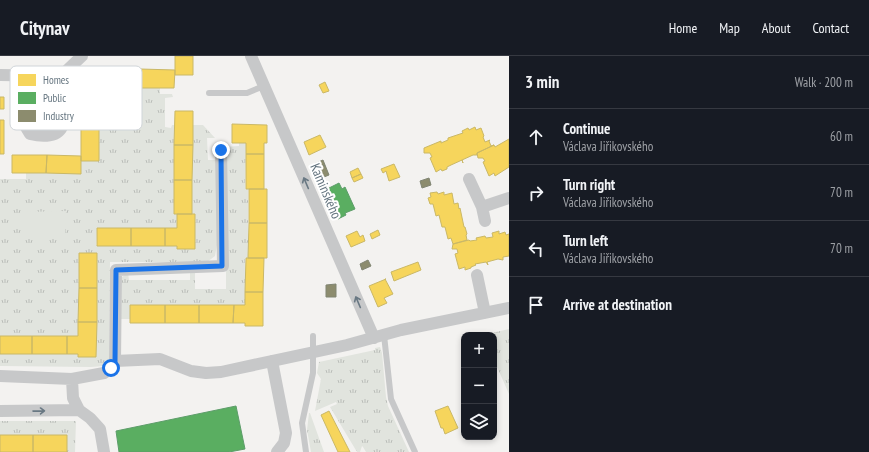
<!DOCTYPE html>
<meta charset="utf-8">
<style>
body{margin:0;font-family:"PT Sans Narrow",sans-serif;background:#20242c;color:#f1f3f6}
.controls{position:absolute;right:12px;bottom:12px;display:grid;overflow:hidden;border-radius:8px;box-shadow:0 2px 6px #0003}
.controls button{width:36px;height:36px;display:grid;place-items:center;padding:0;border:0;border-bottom:1px solid #363941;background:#171b24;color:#f1f3f6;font:20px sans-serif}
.stop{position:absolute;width:12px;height:12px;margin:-9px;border:3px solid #1a73e8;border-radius:50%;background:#fff}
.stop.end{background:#1a73e8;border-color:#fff;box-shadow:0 1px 4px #0008}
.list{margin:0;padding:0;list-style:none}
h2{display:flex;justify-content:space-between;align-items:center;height:52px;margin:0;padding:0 16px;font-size:17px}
h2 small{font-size:13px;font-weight:400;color:#9ea1a6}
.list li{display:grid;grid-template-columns:26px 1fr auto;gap:12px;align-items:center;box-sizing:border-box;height:56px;padding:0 16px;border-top:1px solid #363941}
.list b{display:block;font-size:15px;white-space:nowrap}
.list p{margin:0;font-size:13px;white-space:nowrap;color:#9ea1a6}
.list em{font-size:13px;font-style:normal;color:#9ea1a6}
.icon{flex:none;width:22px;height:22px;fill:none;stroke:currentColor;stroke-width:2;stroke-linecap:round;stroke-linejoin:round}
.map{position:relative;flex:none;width:509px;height:396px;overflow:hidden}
header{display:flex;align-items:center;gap:24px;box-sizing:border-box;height:56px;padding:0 20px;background:#171b24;border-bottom:1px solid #363941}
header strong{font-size:19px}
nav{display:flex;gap:22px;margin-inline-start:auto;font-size:14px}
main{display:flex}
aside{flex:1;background:#171b24}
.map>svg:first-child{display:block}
</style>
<header>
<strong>Citynav</strong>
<nav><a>Home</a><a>Map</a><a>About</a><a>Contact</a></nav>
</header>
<main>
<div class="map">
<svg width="509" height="396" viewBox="0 0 509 396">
<defs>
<pattern id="grass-tufts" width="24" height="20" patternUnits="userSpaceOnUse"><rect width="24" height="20" fill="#e1e4de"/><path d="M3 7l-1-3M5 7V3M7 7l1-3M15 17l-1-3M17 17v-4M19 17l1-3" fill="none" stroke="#babdb9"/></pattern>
</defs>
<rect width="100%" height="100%" fill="#f3f2f0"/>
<path fill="url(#grass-tufts)" d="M101,31h3l1,4 5,3h9v-7l41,1v6h12l1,3 -8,1v29l6,1 1,-3h2v89h3v14h-80l-1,17 81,1v3h18l-3,-35v-89h11l12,13h-8l1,22h10l-1,85 -2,11 -8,6h-97l-1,93v4l-5,7 -13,1 -91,-1v-187h26v-6h54l1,-12 17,-54 8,-1v-7z
M239,87h7l-1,46h3v69h-3v47h-115v14h-11l1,-39 2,-3 6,-4 1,7h61v-8h5v17h31v-66l-3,-76 16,-1z
M509,273v65l-15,-34v-25h-11z
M380,291l2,6 4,44 2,9 21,46h-43l-3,-5 -1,-1 -2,6h-3l-27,-45 7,-3 -1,-2 -21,9 6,-32 -4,-6 2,-11 56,-12v-2z
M309,357h1l14,39h-13l-4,-22z
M0,365h76l-1,31h-75z"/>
<path fill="#e1e4de" d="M66,155l-1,24h-44v-23z"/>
<path fill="#f6d55c" stroke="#cab866" d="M175,0h18v19h-18z
M140,13l35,1 -1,18h-34z
M325,26l4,9 -6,2 -4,-8z
M0,41h4v12h-4z
M175,55h18v34h-19z
M0,64h4v34h-4z
M232,68l35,1v18h-3v11h-18v-11h-14z
M99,70v35h-18v-34z
M475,71l1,3 5,-2 3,8 -1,1 2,5 5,-2 -1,1 2,5 3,-1 -17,8v2h-4l-11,5 1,3 -1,-3 -11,5 -4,2v2l-5,2 -1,-2 -5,3 -6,-14 2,-1 -2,-4h-6v-5l17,-7v2l7,-3v-2l15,-5 -1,-2 6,-3 1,2z
M320,79l6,12 -17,8 -5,-13z
M509,83v28l-14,9 -1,-3 -5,3 -6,-14 2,-1 -2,-3h-5l-1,-5 17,-8 1,2z
M174,89h19l-1,35h-18z
M246,98h18v35h-18z
M12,99h35l-1,18h-34z
M47,99l34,1v18l-35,-1z
M394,108l6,13 -11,4 -3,-10 -3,2 -2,-4z
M358,112l3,6 -9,4 -2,-6z
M361,118l2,4 -9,4 -2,-4z
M174,124h18v34h-18z
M249,133h18v34h-18z
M437,136l1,2 6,-2v3l8,-2 2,11 4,-1 1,6 1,-1 4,19h1l2,7 -1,1 1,5 -14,4 -2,-6 -3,1 -3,-12h-3l-3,-12 -3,1 -3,-12h-3l-2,-6 3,-1 -1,-4z
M177,158h18v35h-18v-3h-12v-18h12z
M249,167h18v35h-19z
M97,172h34v18h-34z
M131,172h34v18h-34z
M378,174l2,5 -8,4 -2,-5z
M357,175l3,6 3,-2 2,6 -14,6 -5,-11z
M499,175v3l6,-2 1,3 3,-1v22l-6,1v3l-5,-1 -11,3 1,3 -2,-3 -11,2 1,1 -5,2v1l-6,2v-3l-6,2 -4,-15 3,-1 -1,-4h-5l1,-5 16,-4 1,1 7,-1 -1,-2 9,-2 1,2 7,-1 -1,-4z
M79,197h18v35h-18z
M246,202h18l-1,34h-18z
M418,206l3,8 -27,11 -3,-9z
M385,223l8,15 -9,4 3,5 -9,4 -9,-21 17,-7z
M79,232h18v34h-19z
M245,236h18v34h-18v-3h-12l1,-18h11z
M130,249h35v18h-35z
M165,249h34v18h-34z
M199,249h35l-1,18h-34z
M78,266h19l-1,35h-18v-3h-11v-18h11z
M0,280h32v18h-32z
M32,280h35v18h-35z
M448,350l10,22 -13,6 -2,-6h-2l-6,-17z
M329,355l21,41h-12l-17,-37z
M0,379h33v17h-33z
M33,379h34v17h-34z"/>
<path fill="#5aae61" stroke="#5d9d6a" d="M339,127l3,6 3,-2 10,22 -10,4 1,2 -8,4 -13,-29z
M236,350l9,43 -16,3h-110l-3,-21z"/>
<path fill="#8c8c6e" stroke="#808573" d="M323,104l2,5 -9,4 -2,-5z
M325,109l4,10 -10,4 -4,-10z
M429,122l2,7 -9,3 -2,-7z
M368,204l3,6 -9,4 -2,-6z
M336,228v13h-10v-12z"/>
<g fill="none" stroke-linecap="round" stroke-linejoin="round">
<path stroke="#c7c8c9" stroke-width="6" d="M209,37h38l17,-7
M384,279l7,64 24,53
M306,396l-4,-29 11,-50v-37"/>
<path stroke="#c7c8c9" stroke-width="12" d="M251,0l123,282
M0,19l61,1 21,-20
M23,20l1,48 6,10c12,3 29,4 33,-10l-2,-48
M469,123l13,28 27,-9
M482,151l3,14
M477,219l8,38
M115,305l45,-2 31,12 15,2 15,-1 126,-27 54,-15 108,-22
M272,305l14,72 -2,10 -7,9
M0,320l72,3 32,-6 7,-5 4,-7 1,-91 107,-4 -2,-116
M72,323l1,19 6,12
M79,354l11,8 10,11 4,23
M0,355l79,-1"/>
</g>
<defs><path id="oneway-shaft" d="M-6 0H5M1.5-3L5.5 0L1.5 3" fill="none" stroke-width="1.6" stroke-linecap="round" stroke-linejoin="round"/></defs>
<g stroke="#697883">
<use href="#oneway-shaft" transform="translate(306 127) rotate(-113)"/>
<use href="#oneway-shaft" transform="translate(358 246) rotate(-113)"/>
<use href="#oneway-shaft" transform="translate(39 355) rotate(-1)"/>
</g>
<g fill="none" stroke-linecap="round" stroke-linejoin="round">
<path stroke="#1a73e8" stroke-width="5" d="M111,312l4,-7 1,-91 106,-4 -1,-116"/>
</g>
<g text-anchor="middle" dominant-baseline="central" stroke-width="4" stroke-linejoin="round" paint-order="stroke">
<g font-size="14" fill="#64747f" stroke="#fff">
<text transform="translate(326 135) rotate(67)">Kaminského</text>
</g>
</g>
<rect x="10" y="10" width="132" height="64" rx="6" fill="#fff" stroke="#d0d5d9" stroke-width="1"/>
<rect x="18" y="18" width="18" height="12" fill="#f6d55c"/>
<rect x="18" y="36" width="18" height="12" fill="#5aae61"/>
<rect x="18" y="54" width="18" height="12" fill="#8c8c6e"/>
<g font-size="11" fill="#64747f">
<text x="43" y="28">Homes</text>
<text x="43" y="46">Public</text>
<text x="43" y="64">Industry</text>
</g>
</svg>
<div class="controls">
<button>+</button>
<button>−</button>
<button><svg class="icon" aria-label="layers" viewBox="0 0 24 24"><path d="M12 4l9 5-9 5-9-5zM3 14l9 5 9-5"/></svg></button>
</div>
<div class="stop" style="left:111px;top:312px"></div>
<div class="stop end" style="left:221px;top:94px"></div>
</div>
<aside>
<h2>3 min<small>Walk · 200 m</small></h2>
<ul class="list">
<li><svg class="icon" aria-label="ahead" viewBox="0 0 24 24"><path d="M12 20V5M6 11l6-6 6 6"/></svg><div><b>Continue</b><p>Václava Jiřikovského</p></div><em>60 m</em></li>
<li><svg class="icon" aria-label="right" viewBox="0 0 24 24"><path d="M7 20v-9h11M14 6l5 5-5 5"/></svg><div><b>Turn right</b><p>Václava Jiřikovského</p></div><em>70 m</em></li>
<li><svg class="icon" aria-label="left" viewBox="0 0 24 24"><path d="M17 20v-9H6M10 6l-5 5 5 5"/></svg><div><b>Turn left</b><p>Václava Jiřikovského</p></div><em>70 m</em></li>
<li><svg class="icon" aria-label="arrive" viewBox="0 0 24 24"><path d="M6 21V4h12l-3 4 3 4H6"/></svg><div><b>Arrive at destination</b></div></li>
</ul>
</aside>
</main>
